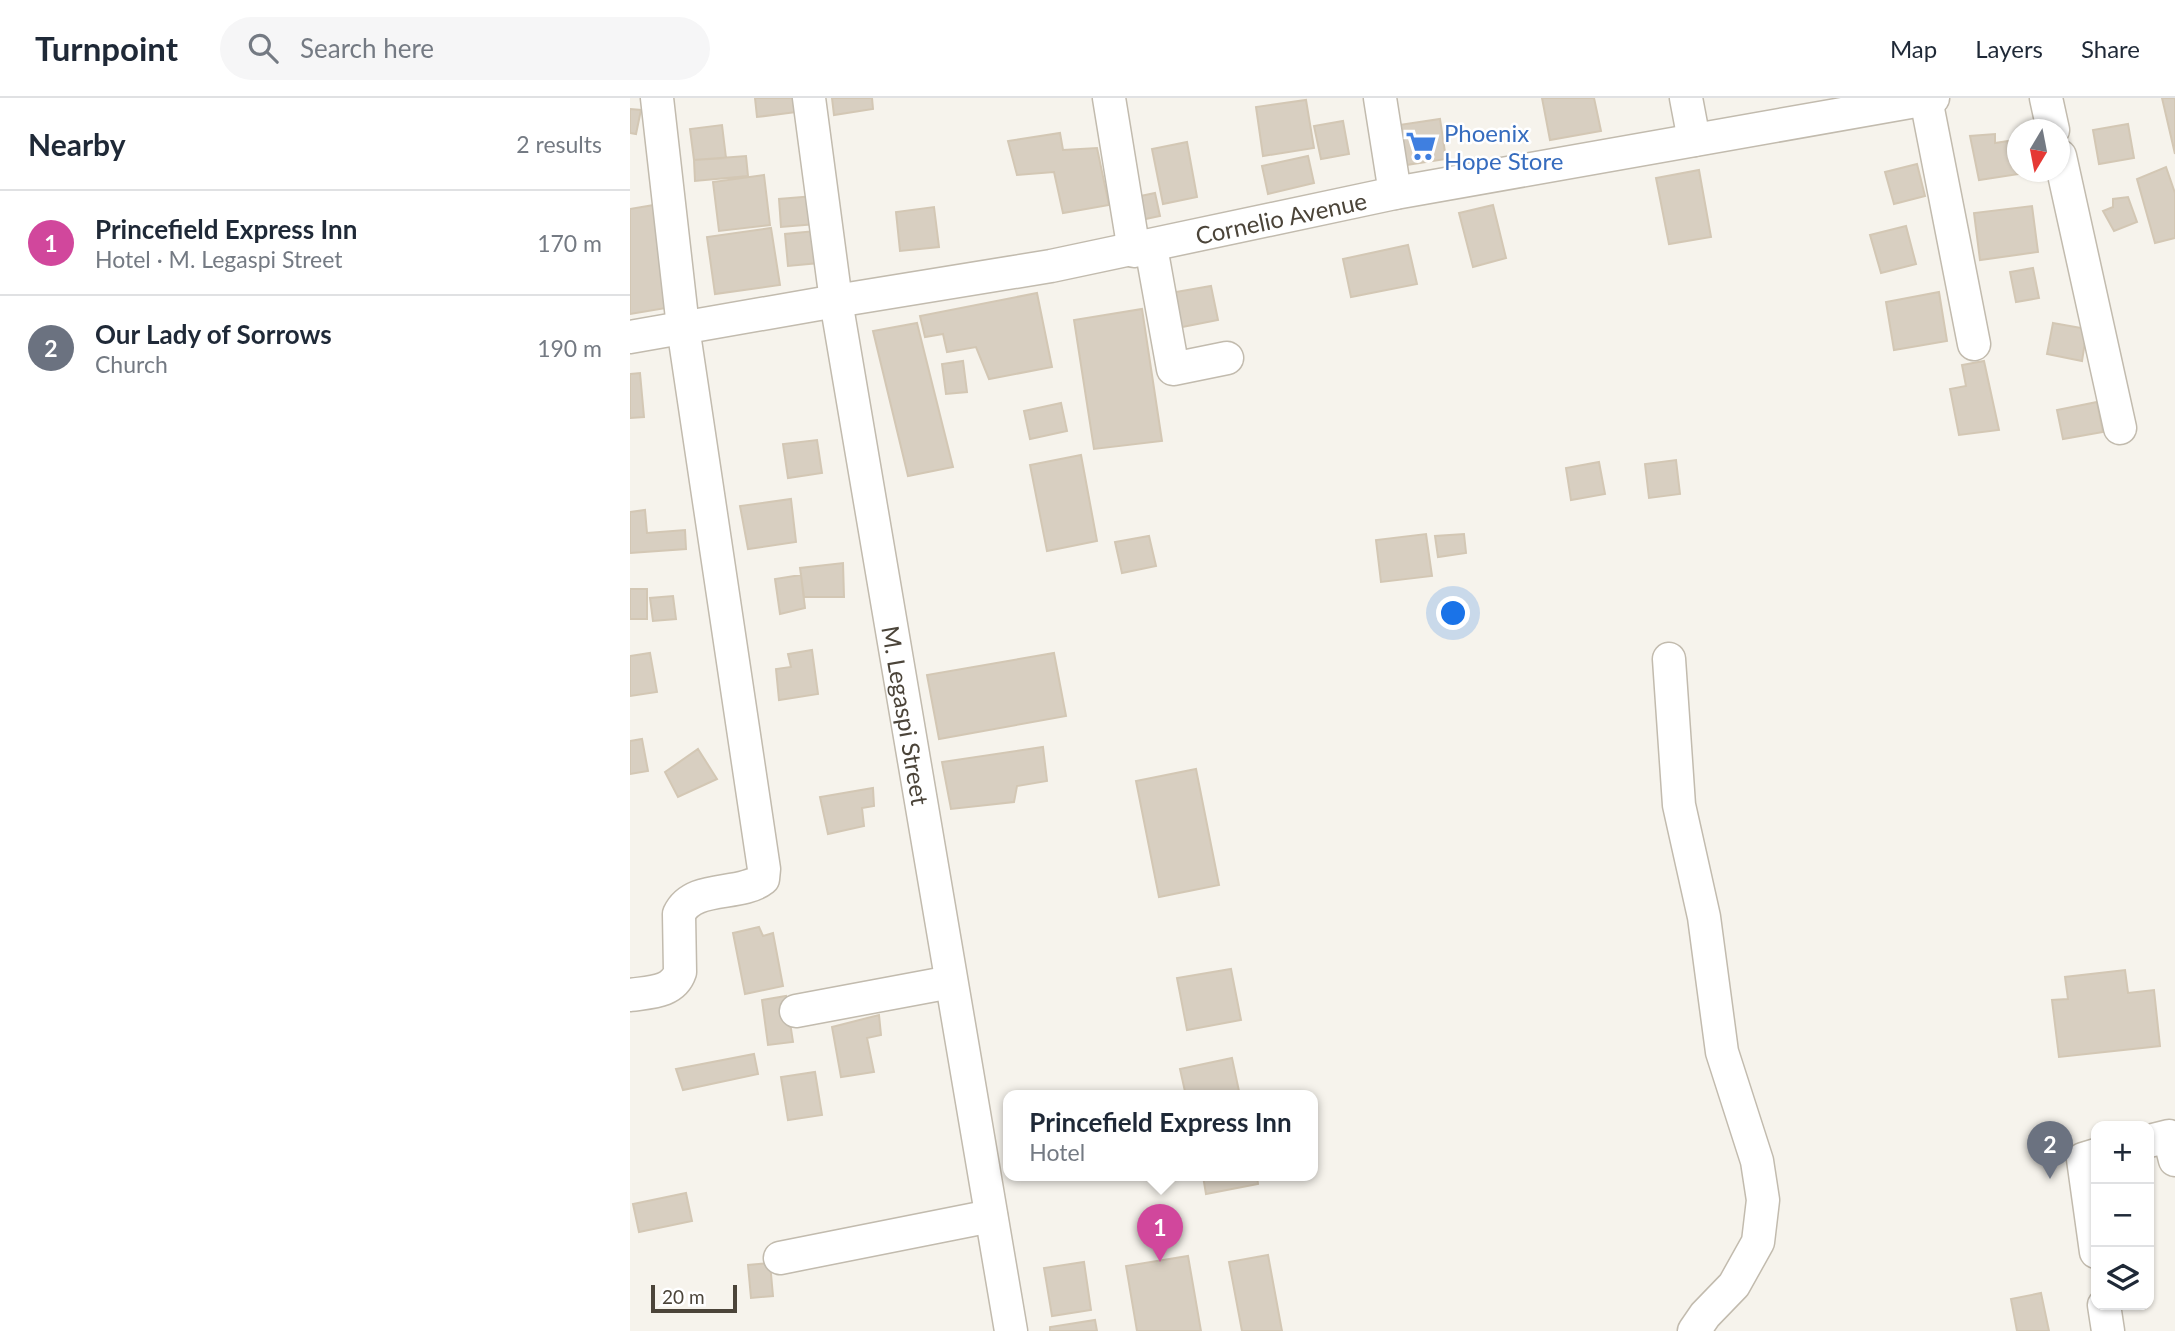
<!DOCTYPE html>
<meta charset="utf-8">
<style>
body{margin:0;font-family:Lato,sans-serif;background:#f6f6f7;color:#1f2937}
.controls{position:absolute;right:21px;bottom:21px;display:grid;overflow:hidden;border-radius:14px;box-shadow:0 2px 5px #0004}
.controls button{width:63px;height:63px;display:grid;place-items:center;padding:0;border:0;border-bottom:2px solid #e0e1e3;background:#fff;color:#1f2937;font:35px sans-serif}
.compass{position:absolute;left:1377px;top:21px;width:63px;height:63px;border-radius:50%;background:#fff;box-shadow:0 2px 5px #0004;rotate:190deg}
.scale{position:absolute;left:21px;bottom:18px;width:86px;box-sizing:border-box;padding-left:7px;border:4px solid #4b4439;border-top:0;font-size:19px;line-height:24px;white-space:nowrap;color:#4b4439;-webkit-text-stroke:5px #fff;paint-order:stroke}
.you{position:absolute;left:824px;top:516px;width:24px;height:24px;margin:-18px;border:5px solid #fff;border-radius:50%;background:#1a73e8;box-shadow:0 0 0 10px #1a73e833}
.badge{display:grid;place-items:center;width:46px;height:46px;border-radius:50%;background:#111827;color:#fff;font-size:23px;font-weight:700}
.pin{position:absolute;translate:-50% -58px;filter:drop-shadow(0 2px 4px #0008)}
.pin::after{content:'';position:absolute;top:37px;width:24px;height:21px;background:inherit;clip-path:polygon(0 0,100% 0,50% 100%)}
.popup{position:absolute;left:373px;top:992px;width:315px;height:91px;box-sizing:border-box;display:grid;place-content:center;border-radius:14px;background:#fff;filter:drop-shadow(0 2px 5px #0005);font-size:23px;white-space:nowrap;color:#747a83}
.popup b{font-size:26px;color:#1f2937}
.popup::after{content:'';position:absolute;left:50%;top:100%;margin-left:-14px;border:14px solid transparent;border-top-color:#fff}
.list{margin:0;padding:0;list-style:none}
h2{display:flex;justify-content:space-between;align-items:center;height:91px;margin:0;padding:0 28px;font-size:30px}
h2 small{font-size:23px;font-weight:400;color:#747a83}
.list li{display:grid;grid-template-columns:46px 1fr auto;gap:21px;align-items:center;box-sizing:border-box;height:105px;padding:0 28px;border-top:2px solid #e0e1e3}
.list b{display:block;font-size:26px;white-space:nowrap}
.list p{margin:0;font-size:23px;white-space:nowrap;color:#747a83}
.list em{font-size:23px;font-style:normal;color:#747a83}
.icon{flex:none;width:38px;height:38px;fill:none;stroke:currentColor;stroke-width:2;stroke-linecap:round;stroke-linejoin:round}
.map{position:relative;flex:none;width:1545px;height:1233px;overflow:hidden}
header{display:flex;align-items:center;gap:42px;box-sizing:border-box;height:98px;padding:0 35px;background:#fff;border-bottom:2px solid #e0e1e3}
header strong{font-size:33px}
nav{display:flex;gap:38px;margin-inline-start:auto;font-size:24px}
.search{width:490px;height:63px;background:#f6f6f7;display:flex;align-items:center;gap:18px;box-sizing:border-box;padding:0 24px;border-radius:38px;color:#747a83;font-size:26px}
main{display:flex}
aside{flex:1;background:#fff}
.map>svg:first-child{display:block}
</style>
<header>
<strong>Turnpoint</strong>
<div class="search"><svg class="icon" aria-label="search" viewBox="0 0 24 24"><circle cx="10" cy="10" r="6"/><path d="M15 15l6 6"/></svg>Search here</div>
<nav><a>Map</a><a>Layers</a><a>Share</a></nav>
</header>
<main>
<aside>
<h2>Nearby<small>2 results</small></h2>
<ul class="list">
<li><span class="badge" style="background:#d1479c">1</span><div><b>Princefield Express Inn</b><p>Hotel · M. Legaspi Street</p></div><em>170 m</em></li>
<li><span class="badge" style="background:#6b7280">2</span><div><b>Our Lady of Sorrows</b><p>Church</p></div><em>190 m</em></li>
</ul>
</aside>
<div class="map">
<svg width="1545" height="1233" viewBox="0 0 1545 1233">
<rect width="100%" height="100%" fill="#f6f3ec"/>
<path fill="#d8cfc1" stroke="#d3c7b4" stroke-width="2" d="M125,0h41l1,14 -40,5z
M202,0h40l1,11 -39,6z
M912,0h52l7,33 -51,9z
M1532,0h13v56z
M676,2l8,48 -51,8 -7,-49z
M0,11l11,1 -5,24 -6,-1z
M810,21l6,40 -40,6 -7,-40z
M713,23l6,33 -28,5 -7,-33z
M1498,26l6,34 -35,6 -6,-34z
M92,27l4,33 -32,2 -4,-31z
M430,35l3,17 34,-2 12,57 -46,8 -9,-41 -37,3 -9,-34z
M1365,36v9l20,-3 4,34 -40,6 -9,-44z
M557,44l10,55 -34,7 -11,-55z
M116,58l2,20 -53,5 -1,-21z
M678,58l6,27 -46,11 -6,-28z
M1287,66l8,32 -31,8 -9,-32z
M1536,69l9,26v45l-20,5 -18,-64z
M1069,72l12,67 -42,7 -13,-66z
M134,77l6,50 -51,6 -6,-49z
M525,95l5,23 -24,5 -5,-23z
M184,98l2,28 -35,3 -2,-28z
M1498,99l9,25 -23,9 -11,-20 10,-4v-8z
M24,107l18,102 -42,7v-105z
M863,107l13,53 -33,9 -14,-54z
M1402,108l6,46 -58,8 -6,-47z
M304,109l5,40 -39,4 -4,-39z
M1276,128l10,38 -35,9 -11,-38z
M141,130l9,57 -65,9 -8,-57z
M185,133l4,32 -31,3 -3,-32z
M778,147l9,39 -66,13 -8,-38z
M1403,170l6,30 -23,4 -6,-30z
M581,188l7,34 -41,8 -7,-35z
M1309,194l8,49 -53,9 -8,-48z
M407,195l15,74 -63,12 -13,-32 -29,5 -4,-18 -18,3 -5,-21z
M512,211l20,132 -68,8 -20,-129z
M287,225l36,144 -45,9 -35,-145z
M1423,225l34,6 -5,32 -35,-7z
M333,263l4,31 -21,2 -4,-30z
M1354,263l15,69 -40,5 -9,-46 16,-3 -4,-21z
M10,275l4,44 -14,1v-44z
M1467,304l6,30 -40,7 -6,-29z
M431,305l6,28 -37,8 -6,-28z
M187,342l5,33 -34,5 -5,-34z
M451,357l16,86 -50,10 -17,-86z
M1046,362l4,34 -31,4 -4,-34z
M969,364l6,32 -34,6 -5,-32z
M161,401l5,43 -48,7 -8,-43z
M15,412l2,23 38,-3 1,19 -56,4v-41z
M796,436l6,42 -51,6 -5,-42z
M834,436l2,19 -28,4 -3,-21z
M519,438l7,30 -34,7 -7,-31z
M213,465l1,34h-40l-4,-29z
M171,477l4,33 -25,6 -5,-35z
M0,491h17v30h-17z
M43,498l3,23 -23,2 -3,-23z
M182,552l6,44 -39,6 -3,-31 15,-2 -3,-13z
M20,555l7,39 -27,4v-40z
M424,555l12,63 -127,23 -12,-64z
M12,641l6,32 -18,3v-33z
M413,649l4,34 -30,5 -3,16 -63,7 -9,-47z
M68,651l19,30 -39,18 -13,-25z
M566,671l23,116 -60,12 -23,-116z
M243,690l1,18 -12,2 2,18 -36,8 -8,-37z
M129,829l4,9 10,-3 10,53 -38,8 -12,-61z
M601,871l10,51 -54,10 -10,-52z
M1495,872l3,23 26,-3 6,56 -101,11 -7,-57 16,-1 -3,-22z
M156,898l7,46 -25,3 -6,-45z
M249,917l2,20 -14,3 7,34 -33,5 -9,-50z
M124,956l4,20 -75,16 -7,-21z
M602,960l8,38h-54l-6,-27z
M185,974l7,43 -34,5 -7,-43z
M573,1078h54l1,8 -52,10z
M56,1095l6,28 -53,11 -6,-28z
M638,1157l14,76h-40l-13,-69z
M558,1158l13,75h-64l-11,-65z
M454,1164l7,48 -39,6 -8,-48z
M140,1165l3,33 -22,2 -3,-33z
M1411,1195l8,38h-32l-6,-32z
M465,1222l2,11h-47v-4z"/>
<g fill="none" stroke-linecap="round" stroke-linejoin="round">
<g stroke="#c2bbae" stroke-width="35">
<g id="minor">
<path id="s1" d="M179,0l27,203 175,1030"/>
<path d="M479,0l25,153"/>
<path d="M750,0l15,95"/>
<path d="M1056,0l8,42"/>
<path d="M1416,0l7,32"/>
<path d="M1296,1l48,245"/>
<path d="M1430,58l60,272"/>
<path d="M521,149l22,122 54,-11"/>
<path id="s2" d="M0,239l206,-36 215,-35 344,-73 538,-95"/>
<path d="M1039,561l10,146 25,112 18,135 35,109 6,39 -5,42 -24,43 -29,30 -11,16"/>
<path d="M0,897c19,-3 43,-2 50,-23l-1,-58c14,-30 61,-17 84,-35l1,-10 -81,-542 -26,-229"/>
<path d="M166,913l155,-29"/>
<path d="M1519,1043l20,-5 6,24"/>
<path d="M1466,1057l-13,4 13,93"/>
<path d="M150,1160l211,-42"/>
<path d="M1474,1207l4,26"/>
</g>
</g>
<use href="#minor" stroke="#fff" stroke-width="32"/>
</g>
<defs>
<g id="supermarket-bare" transform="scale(2.415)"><path d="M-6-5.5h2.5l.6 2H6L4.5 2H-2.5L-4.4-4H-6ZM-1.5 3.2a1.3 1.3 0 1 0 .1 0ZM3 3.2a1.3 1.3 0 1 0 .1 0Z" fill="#3f7fe0" stroke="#fff" stroke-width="2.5" paint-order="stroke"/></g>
</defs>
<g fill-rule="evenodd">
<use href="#supermarket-bare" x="791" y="48"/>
</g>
<g text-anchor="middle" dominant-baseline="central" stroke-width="5" stroke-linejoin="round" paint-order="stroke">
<g font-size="24" fill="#366cbe" stroke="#fff" text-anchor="start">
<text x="814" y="34">Phoenix<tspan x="814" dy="28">Hope Store</tspan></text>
</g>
<g font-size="24" fill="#4b4439" stroke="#fff">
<text stroke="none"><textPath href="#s2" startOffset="662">Cornelio Avenue</textPath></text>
<text stroke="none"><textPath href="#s1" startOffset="625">M. Legaspi Street</textPath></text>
</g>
</g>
</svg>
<div class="controls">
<button>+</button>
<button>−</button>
<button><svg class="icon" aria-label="layers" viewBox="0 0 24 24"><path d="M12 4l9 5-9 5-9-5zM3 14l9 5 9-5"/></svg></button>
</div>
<svg class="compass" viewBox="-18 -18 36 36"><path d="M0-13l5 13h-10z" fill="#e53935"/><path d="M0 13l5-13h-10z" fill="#747a83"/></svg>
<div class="scale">20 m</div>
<div class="you"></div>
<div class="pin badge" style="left:530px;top:1164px;background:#d1479c">1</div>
<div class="popup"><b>Princefield Express Inn</b>Hotel</div>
<div class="pin badge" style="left:1420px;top:1081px;background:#6b7280">2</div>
</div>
</main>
